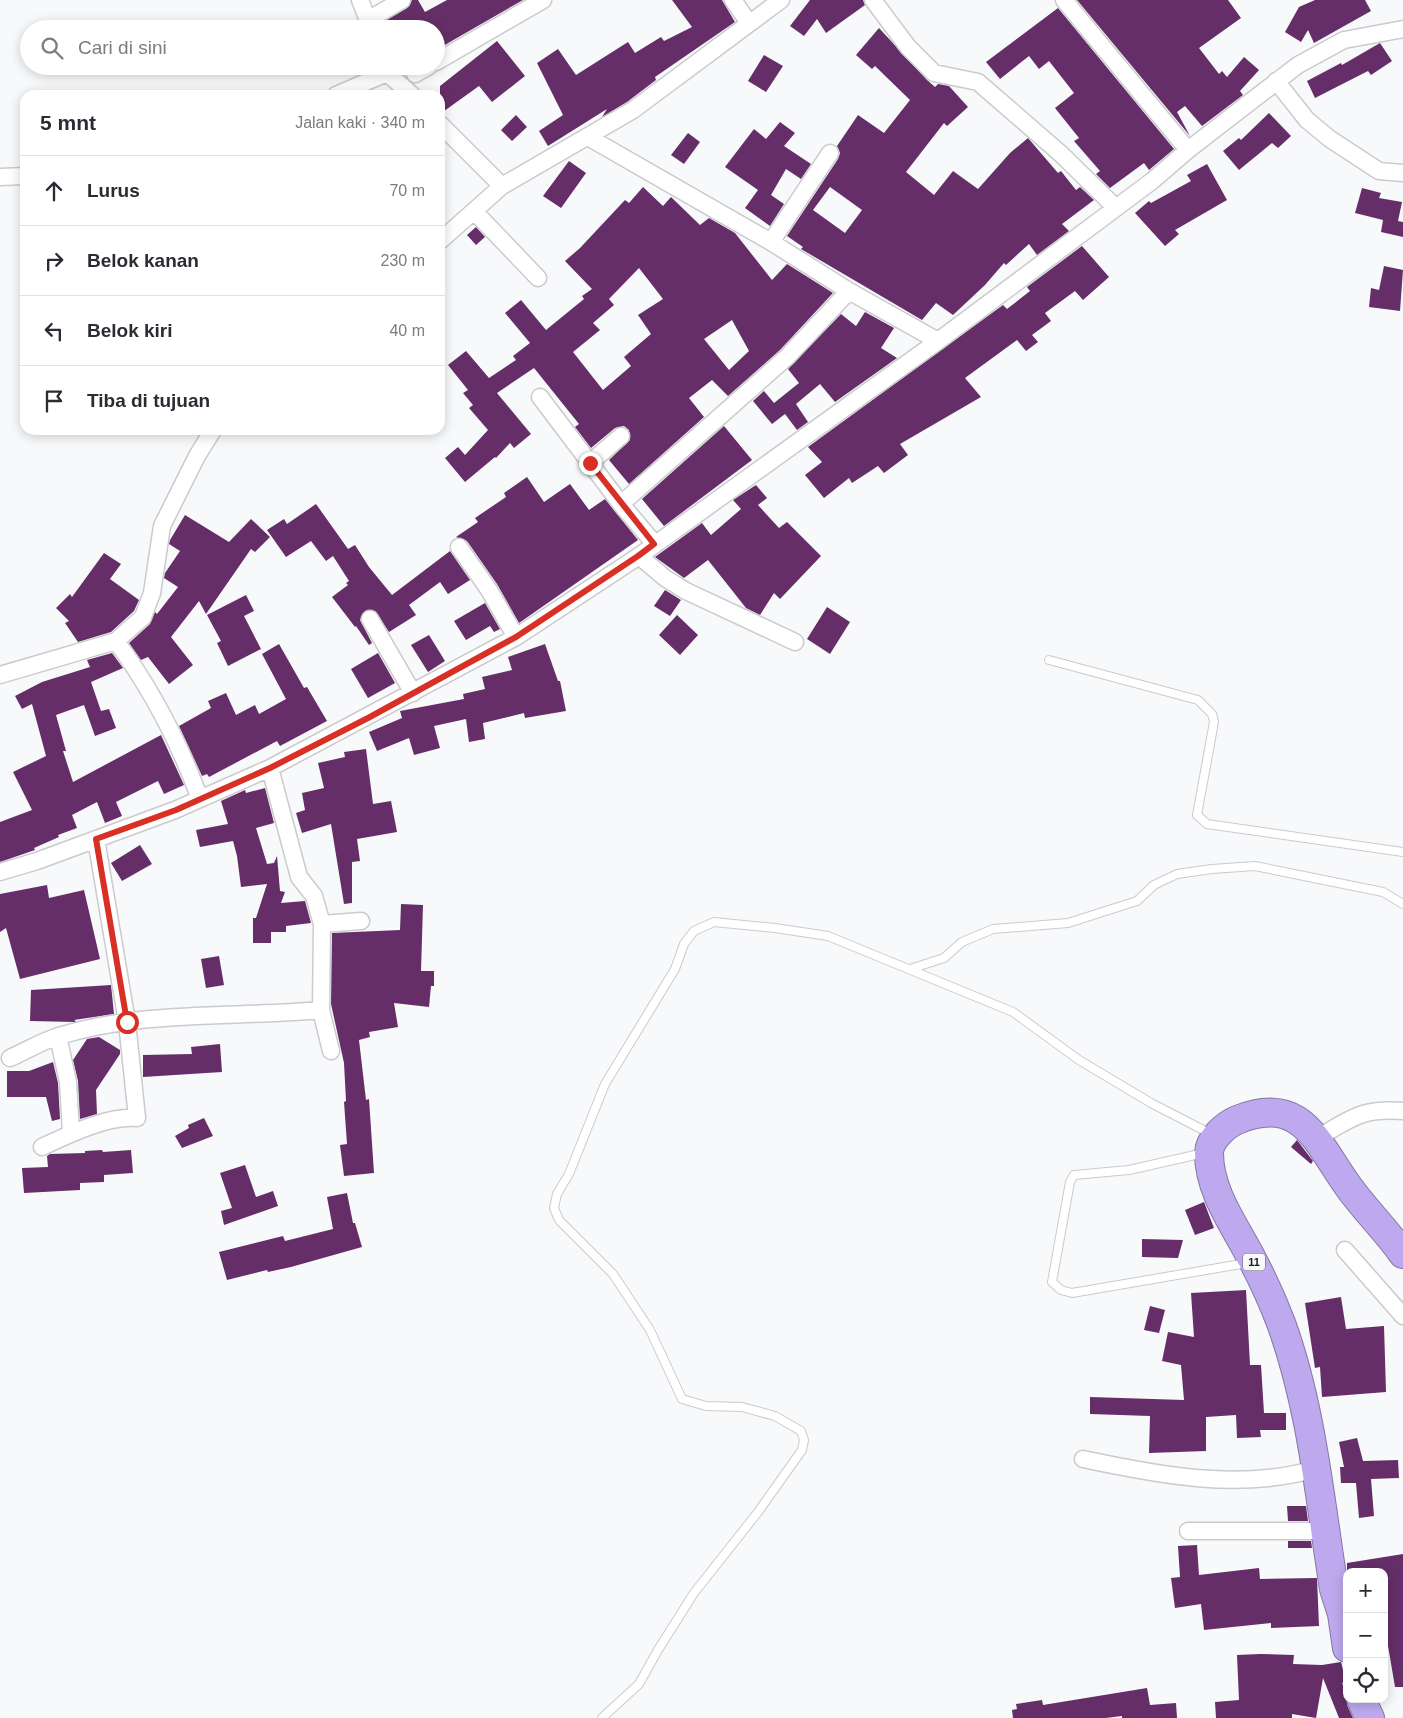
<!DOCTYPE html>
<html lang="id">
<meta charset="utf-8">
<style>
body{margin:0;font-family:Helvetica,sans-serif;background:#f2f2f3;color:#2b2b33}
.controls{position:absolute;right:15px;bottom:15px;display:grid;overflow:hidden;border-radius:10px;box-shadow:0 2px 12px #0003}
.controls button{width:45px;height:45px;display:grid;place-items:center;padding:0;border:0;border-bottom:1px solid #e1e1e2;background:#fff;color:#2b2b33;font:25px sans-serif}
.stop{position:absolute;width:15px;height:15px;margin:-11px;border:4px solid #d93025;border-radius:50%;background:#fff}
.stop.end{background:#d93025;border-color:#fff;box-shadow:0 1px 5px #0008}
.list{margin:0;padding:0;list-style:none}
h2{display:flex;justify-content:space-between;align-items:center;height:65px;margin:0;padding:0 20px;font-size:21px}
h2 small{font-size:16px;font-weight:400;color:#7c7c81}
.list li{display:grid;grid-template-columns:32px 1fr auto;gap:15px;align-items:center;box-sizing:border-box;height:70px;padding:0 20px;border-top:1px solid #e1e1e2}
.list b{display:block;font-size:19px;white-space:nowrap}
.list em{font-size:16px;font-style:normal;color:#7c7c81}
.icon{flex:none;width:28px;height:28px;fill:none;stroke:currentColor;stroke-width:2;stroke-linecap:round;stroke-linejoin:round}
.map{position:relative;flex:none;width:1403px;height:1718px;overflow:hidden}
.search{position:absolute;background:#fff;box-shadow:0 2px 12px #0003;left:20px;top:20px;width:425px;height:55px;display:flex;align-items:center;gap:12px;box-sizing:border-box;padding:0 18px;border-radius:28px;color:#7c7c81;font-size:19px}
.panel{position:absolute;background:#fff;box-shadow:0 2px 12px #0003;left:20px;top:90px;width:425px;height:345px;border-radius:15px}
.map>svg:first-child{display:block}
</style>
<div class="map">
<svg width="1403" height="1718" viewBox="0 0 1403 1718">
<rect width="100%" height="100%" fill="#f8f9fb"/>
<path fill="#652e68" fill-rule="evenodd" d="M412,0h6l7,12 22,-12h76l-87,50v-21l-55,-1 -1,-4 27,-16z
M672,0h50l13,22 -80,55 1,3 -29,22 -25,15 5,-8 -59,37 -9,-15 24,-16 -26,-52 21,-14 18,26 52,-33 7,11 26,-16 3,4 28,-14z
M810,0h53l2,5 -39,28 -9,-14 -13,17 -14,-10z
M1077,0h151l13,18 -42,30 20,26 3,-3 5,6 17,-20 15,13 -19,21 3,4 -41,31 -17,-20 -8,6 13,24z
M1315,0h50l6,11 -57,32 -6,-13 -7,12 -16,-10 14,-25z
M1058,8l116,141 -25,21 -5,-7 -34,25 -14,-14 4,-3 -26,-30 5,-3 -24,-30 19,-15 -25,-32 -10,8 -10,-13 -29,23 -14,-17z
M879,28l48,52 8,7 3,-3 11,2 19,21 -21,19 -3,-3 -38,49 28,23 19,-24 25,18 32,-36 18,-15 30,35 3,-2 15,19 4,-3 14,13 -32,24 7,7 -32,24 -8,-11 -23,21 -2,-2 -19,22 -32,30 -17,-12 -14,17 -121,-71 2,-2 -16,-11 51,-77 2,-6 -3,-7 21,-31 26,18 26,-33 -35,-34 -3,3 -16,-14zM830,187l32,23 -17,23 -32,-23z
M497,41l28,35 -33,26 -13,-16 -39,28v-28z
M1380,43l12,18 -21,14 -3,-4 -53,27 -8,-17 34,-18 1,2z
M764,55l19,11 -17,26 -18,-11z
M1269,113l22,23 -13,12 -6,-5 -33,27 -16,-19 16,-13 2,2z
M516,115l11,12 -15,14 -11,-11z
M780,122l15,11 -11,13 27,18 -10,15 -15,-10 -15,26 13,9 -14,22 -25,-18 13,-18 -33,-23 29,-38 12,10z
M688,133l12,9 -16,22 -13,-9z
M569,161l17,12 -25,35 -18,-12z
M1207,164l20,36 -52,30 4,4 -14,12 -30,-33 14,-12 2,2 40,-22 -4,-6z
M643,187l20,19 8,-9 29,28 9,-7 26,15 37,47 15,-16 46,29 -53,57 -52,46 -16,-16 -23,18 15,19 -75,67 -20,-24 21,-20 -1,-10 -5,-4 -9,2 -24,20 -16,-21 4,-3 -45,-56 -37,25 34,41 -17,14 -4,-5 -14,15 -1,-1 -30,25 -20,-24 13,-11 7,8 23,-25 -19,-22 4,-3 -10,-12 5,-3 -20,-25 18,-14 23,27 27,-18 -3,-4 17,-13 -25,-30 16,-13 25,30 38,-31 -2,-3 10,-7 -27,-28 15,-13 45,-48 4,3zM639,268l24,31 -25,16 13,19 -27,23 7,9 -28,24 -30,-38 27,-22 -7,-7 21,-18 -5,-6zM732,320l17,31 -20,19 -25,-31z
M1362,188l19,5 -2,5 23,4 -4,19 5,1v15l-22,-5 2,-12 -28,-7z
M476,227l9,10 -9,8 -9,-10z
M1082,246l27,31 -26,23 -8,-9 -30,22 6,8 -19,14 6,7 -12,9 -9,-11 -52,38 16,19 -81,47 8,11 -24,18 -6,-7 -26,17 -3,-5 -25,20 -19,-23 17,-13 -14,-15 195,-142 4,4 23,-18 -3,-4z
M1384,266l19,4 -3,41 -31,-4 2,-19 8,2z
M865,312l29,16 -13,20 16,10 -62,44 -15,-18 -24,20 12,18 -11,8 -12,-16 -13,10 -19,-23 11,-10 10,12 25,-20 -11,-14 53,-55 15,12z
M724,426l28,34 -88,66 -22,-27z
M527,477l17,25 26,-18 19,26 16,-11 33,41 -119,83 -22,-39 -30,-43 -11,-4 22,-15 -3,-4 31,-21 -2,-4z
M756,485l11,13 -9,7 21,23 8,-6 34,34 -41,43 -6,-6 -14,22 -14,-7 -38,-48 -24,18 -29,-21 47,-34 9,12 30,-26 -8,-9z
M316,504l32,45 7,-4 14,22 23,28 58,-44 20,29 -22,14 -8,-12 -31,23 7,10 -27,17 -14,-21h-10l-5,9 12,23 -3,2 -13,-19 -1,1 -23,-30 16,-12 -2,-2 3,-2 -16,-25 -7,5 -15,-20 -25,16 -19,-27 17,-11 3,5z
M185,515l44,27 22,-23 19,18 -15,15 -4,-3 -45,65 -7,-13 -28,36 22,28 -24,19 -21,-27 -7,3 -12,-17 21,-19 5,-12 2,2 21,-27 -14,-9 1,-5 15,-22 -11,-7 1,-4z
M104,553l17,11 -11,15 29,21 -5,11 -23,21 -33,10 -13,-19 4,-2 -13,-13 14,-14 2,3z
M665,590l16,10 -11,16 -16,-10z
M246,595l8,16 -10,5 17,33 -33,17 -11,-23 4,-2 -14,-26z
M485,603l15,26 -6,3 -4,-6 -24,14 -12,-19z
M827,607l23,15 -20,32 -23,-15z
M677,615l21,20 -18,20 -21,-20z
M429,635l16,26 -17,11 -17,-27z
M279,644l25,44 3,-1 20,34 -47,25 -3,-5 -68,36 -2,-3 -5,2 -23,-50 32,-18 -3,-7 18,-8 10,22 19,-10 4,9 27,-15 -24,-45z
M545,644l13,37h2l6,30 -41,7 -1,-5 -41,10 2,16 -16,3 -3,-23 -32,7 6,22 -26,7 -5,-17 -32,13 -8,-19 33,-14 -2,-7 64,-12 -1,-5 22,-5 -3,-12 30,-7 -4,-13z
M112,653l11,15 -32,14 10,29 8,-2 7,19 -21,8 -11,-31 -28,10 10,36h-3l10,31 88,-47 23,50 -20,9 -6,-13 -42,21 6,14 -17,7 -8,-21 -25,13 5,13 -19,7 1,2 -25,11 1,2 -35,12v-40l32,-12 -19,-38 33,-16 -14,-52 -10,5 -7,-13 27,-14 48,-15 -3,-7z
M378,653l17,30 -27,15 -17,-29z
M366,749l7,55 18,-3 6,31 -40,7 3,22 -8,1v41l-8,1 -13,-80 -29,9 -6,-20 9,-3 -3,-17 22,-5 -6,-25 27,-6 -1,-5z
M265,788l9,35 -18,5 11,36 7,-1 3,-7 3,35 5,1 -4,11 24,-2 6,22 -25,3v6h-15v11h-18v-25h3l11,-34 -26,3 -4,-31 -4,-15 -33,6 -4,-17 32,-6 -7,-23 24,-11 1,3z
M140,845l12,19 -30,17 -11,-18z
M47,885l2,13 35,-8 16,69 -80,20 -14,-51 -6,4v-38z
M401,904l22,1 -2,66h13v15h-3l-2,21 -35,-4 4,24 -29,5 1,5 -11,3 7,60 3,-1 5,74 -30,3 -4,-31 7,-1 -3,-42 2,-1 -2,-38 -13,-59 1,-71 68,-3z
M219,956l5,29 -18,3 -5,-29z
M111,985l3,29 -40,6 2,1 -1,1 -45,-1 1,-31z
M99,1037l21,13v4l-24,36 1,24 -17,5 -2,-38 -5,-21 14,-21z
M220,1044l2,28 -79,5v-22l49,-1 -1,-7z
M53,1062l5,21 2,36 -8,2 -6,-24h-39v-26h22z
M204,1118l9,18 -31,12 -7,-12 14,-8 -1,-3z
M1297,1140l16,21 -2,3 -20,-17z
M102,1150l1,2 28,-2 2,23 -29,2v7l-24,1v7l-56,3 -2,-25 26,-1 -1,-11 3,-2 35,-1v-2z
M245,1165l11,32 17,-6 5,15 -54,19 -3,-14 11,-3 -12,-35z
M347,1193l6,30h2l7,24 -71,20 -23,5 -1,-2 -40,10 -8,-28 64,-16 2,5 48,-12 -6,-32z
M1204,1202l10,26 -19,7 -10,-25z
M1142,1239l41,1 -5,18 -36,-1z
M1246,1290l4,75h11l3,48h22v17h-26l1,7 -24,1 -1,-23 -30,2v34l-57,2 1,-37 -60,-2v-17l94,3 -3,-35 -19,-4 6,-29 26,5 -3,-44z
M1341,1297l5,32 38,-3 2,66 -64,5 -2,-30 -5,1 -10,-65z
M1150,1306l15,4 -6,23 -15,-3z
M1357,1438l6,23 35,-1 1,18 -28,1 3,37 -15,2 -3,-35h-15l-1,-16h4l-5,-25z
M1287,1506h19l2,15h-20z
M1288,1541h23l1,7h-24z
M1197,1545l2,30 60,-7 1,11 57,-1 2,48 -48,2v-5l-67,7 -3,-26 -26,4 -4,-30 9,-1 -2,-31z
M1403,1554v133h-8l-11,-65v-50h-37v-9z
M1260,1654l34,1 -1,9 29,1 19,-3 5,20 -4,1 5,11v11l6,13h-14l-16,-40 -7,40 -24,-4v4h-76l-1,-16 24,-2 -2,-45z
M1147,1688l3,17 26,-2 1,15h-55v-2l-16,2h-93l-1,-8 5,-1 -1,-5 26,-4 1,5z"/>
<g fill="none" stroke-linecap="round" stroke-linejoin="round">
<g stroke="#cbcbcd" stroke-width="10">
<path id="lane" d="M1049,660l149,40 14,14 2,8 -17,93 10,9 196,28
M910,969l34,-11 18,-16 31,-13 75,-6 69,-22 17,-16 23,-11 35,-5 43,-3 128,26 20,12
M1204,1153l-75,17 -55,5 -4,7 -18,100 9,8 11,3 175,-30
M602,1718l37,-34 19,-34 36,-57 64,-81 44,-62 2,-10 -3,-9 -26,-15 -33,-9 -36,-1 -24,-7 -32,-69 -37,-56 -54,-54 -5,-12 3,-14 12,-20 36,-90 70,-115 9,-25 10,-13 20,-9 61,6 53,8 185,76 66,48 72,43 62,32"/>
</g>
<g stroke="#cbcbcd" stroke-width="19">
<path id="street" d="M360,0l11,28
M733,0l16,23
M873,0l35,47 26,26 44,9 83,72 55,54
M1064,0l124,150
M368,20l34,-20
M436,62l107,-62
M415,74l14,-8
M1276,81l31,39 23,19 49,32 24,2
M336,95l51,-22 25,22
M440,124l62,62
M588,137l183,105 78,49 89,50
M0,177l25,-1
M474,211l64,67
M440,241l62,-55 131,-76 148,-110
M771,242l59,-89
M540,397l81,107
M590,463l31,-27
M654,543l-33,-39 166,-147 62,-66
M459,547l30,43 27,47
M639,556l26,22 21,13 109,51
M370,619l43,74
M116,641c36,49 63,101 84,158
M0,675l116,-34 27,-24 9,-24 10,-67 35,-70 16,-26
M270,768l29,109 15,19 8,28 -1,86 10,41
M0,872l37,-11 138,-51 95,-42 246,-131 123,-81 299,-215 214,-160 36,-31 110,-85 46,-25 59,-11
M322,924l39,-3
M58,1036l10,46 3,51
M10,1058c16,-7 32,-17 49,-22 85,-26 175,-18 262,-26
M1317,1138c35,-20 44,-30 86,-27
M42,1147c28,-13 64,-31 95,-29l-10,-96 -31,-183
M1345,1250l58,66
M1083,1459c75,16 157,32 232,10
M1188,1531h137"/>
</g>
<g stroke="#8577a4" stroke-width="30">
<path id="highway" d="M1347,1648l-5,-34 -8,-25c-14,-88 -22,-181 -53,-266 -8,-21 -18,-43 -28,-62 -17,-34 -44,-68 -44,-108 0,-13 16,-28 28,-33 65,-27 80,23 111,66 17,24 38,44 55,68
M1361,1699l9,19"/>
</g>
<use href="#lane" stroke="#fff" stroke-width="8"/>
<use href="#street" stroke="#fff" stroke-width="16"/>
<use href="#highway" stroke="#bea9ee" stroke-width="28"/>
</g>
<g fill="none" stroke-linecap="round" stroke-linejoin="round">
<path stroke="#d93025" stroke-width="6" d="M127,1022l-31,-183 80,-29 94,-42 98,-50 148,-81 122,-81 16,-12 -64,-81"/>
</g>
<g text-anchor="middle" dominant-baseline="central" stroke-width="5" stroke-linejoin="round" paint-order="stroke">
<rect fill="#f8f9fb" stroke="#5d5d5e" stroke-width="1" x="1243" y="1253.5" width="22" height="17" rx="4"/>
<g font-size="11" font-weight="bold" fill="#1a1a1a">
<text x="1254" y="1262">11</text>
</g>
</g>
</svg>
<div class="controls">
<button>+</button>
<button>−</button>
<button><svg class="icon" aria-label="locate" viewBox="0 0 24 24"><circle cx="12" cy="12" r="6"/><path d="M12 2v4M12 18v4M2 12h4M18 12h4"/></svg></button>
</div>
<div class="stop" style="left:127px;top:1022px"></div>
<div class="stop end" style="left:590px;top:463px"></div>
<div class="search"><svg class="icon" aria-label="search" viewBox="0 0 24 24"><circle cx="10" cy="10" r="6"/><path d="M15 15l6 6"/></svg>Cari di sini</div>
<section class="panel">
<h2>5 mnt<small>Jalan kaki · 340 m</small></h2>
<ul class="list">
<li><svg class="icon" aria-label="ahead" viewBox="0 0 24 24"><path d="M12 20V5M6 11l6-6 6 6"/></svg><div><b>Lurus</b></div><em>70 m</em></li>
<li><svg class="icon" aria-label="right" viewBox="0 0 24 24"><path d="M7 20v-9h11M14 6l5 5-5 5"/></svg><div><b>Belok kanan</b></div><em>230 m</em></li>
<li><svg class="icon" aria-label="left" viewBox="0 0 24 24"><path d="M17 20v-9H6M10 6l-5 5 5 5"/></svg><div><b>Belok kiri</b></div><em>40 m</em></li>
<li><svg class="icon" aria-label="arrive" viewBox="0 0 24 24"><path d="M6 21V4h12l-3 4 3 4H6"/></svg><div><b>Tiba di tujuan</b></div></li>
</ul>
</section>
</div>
